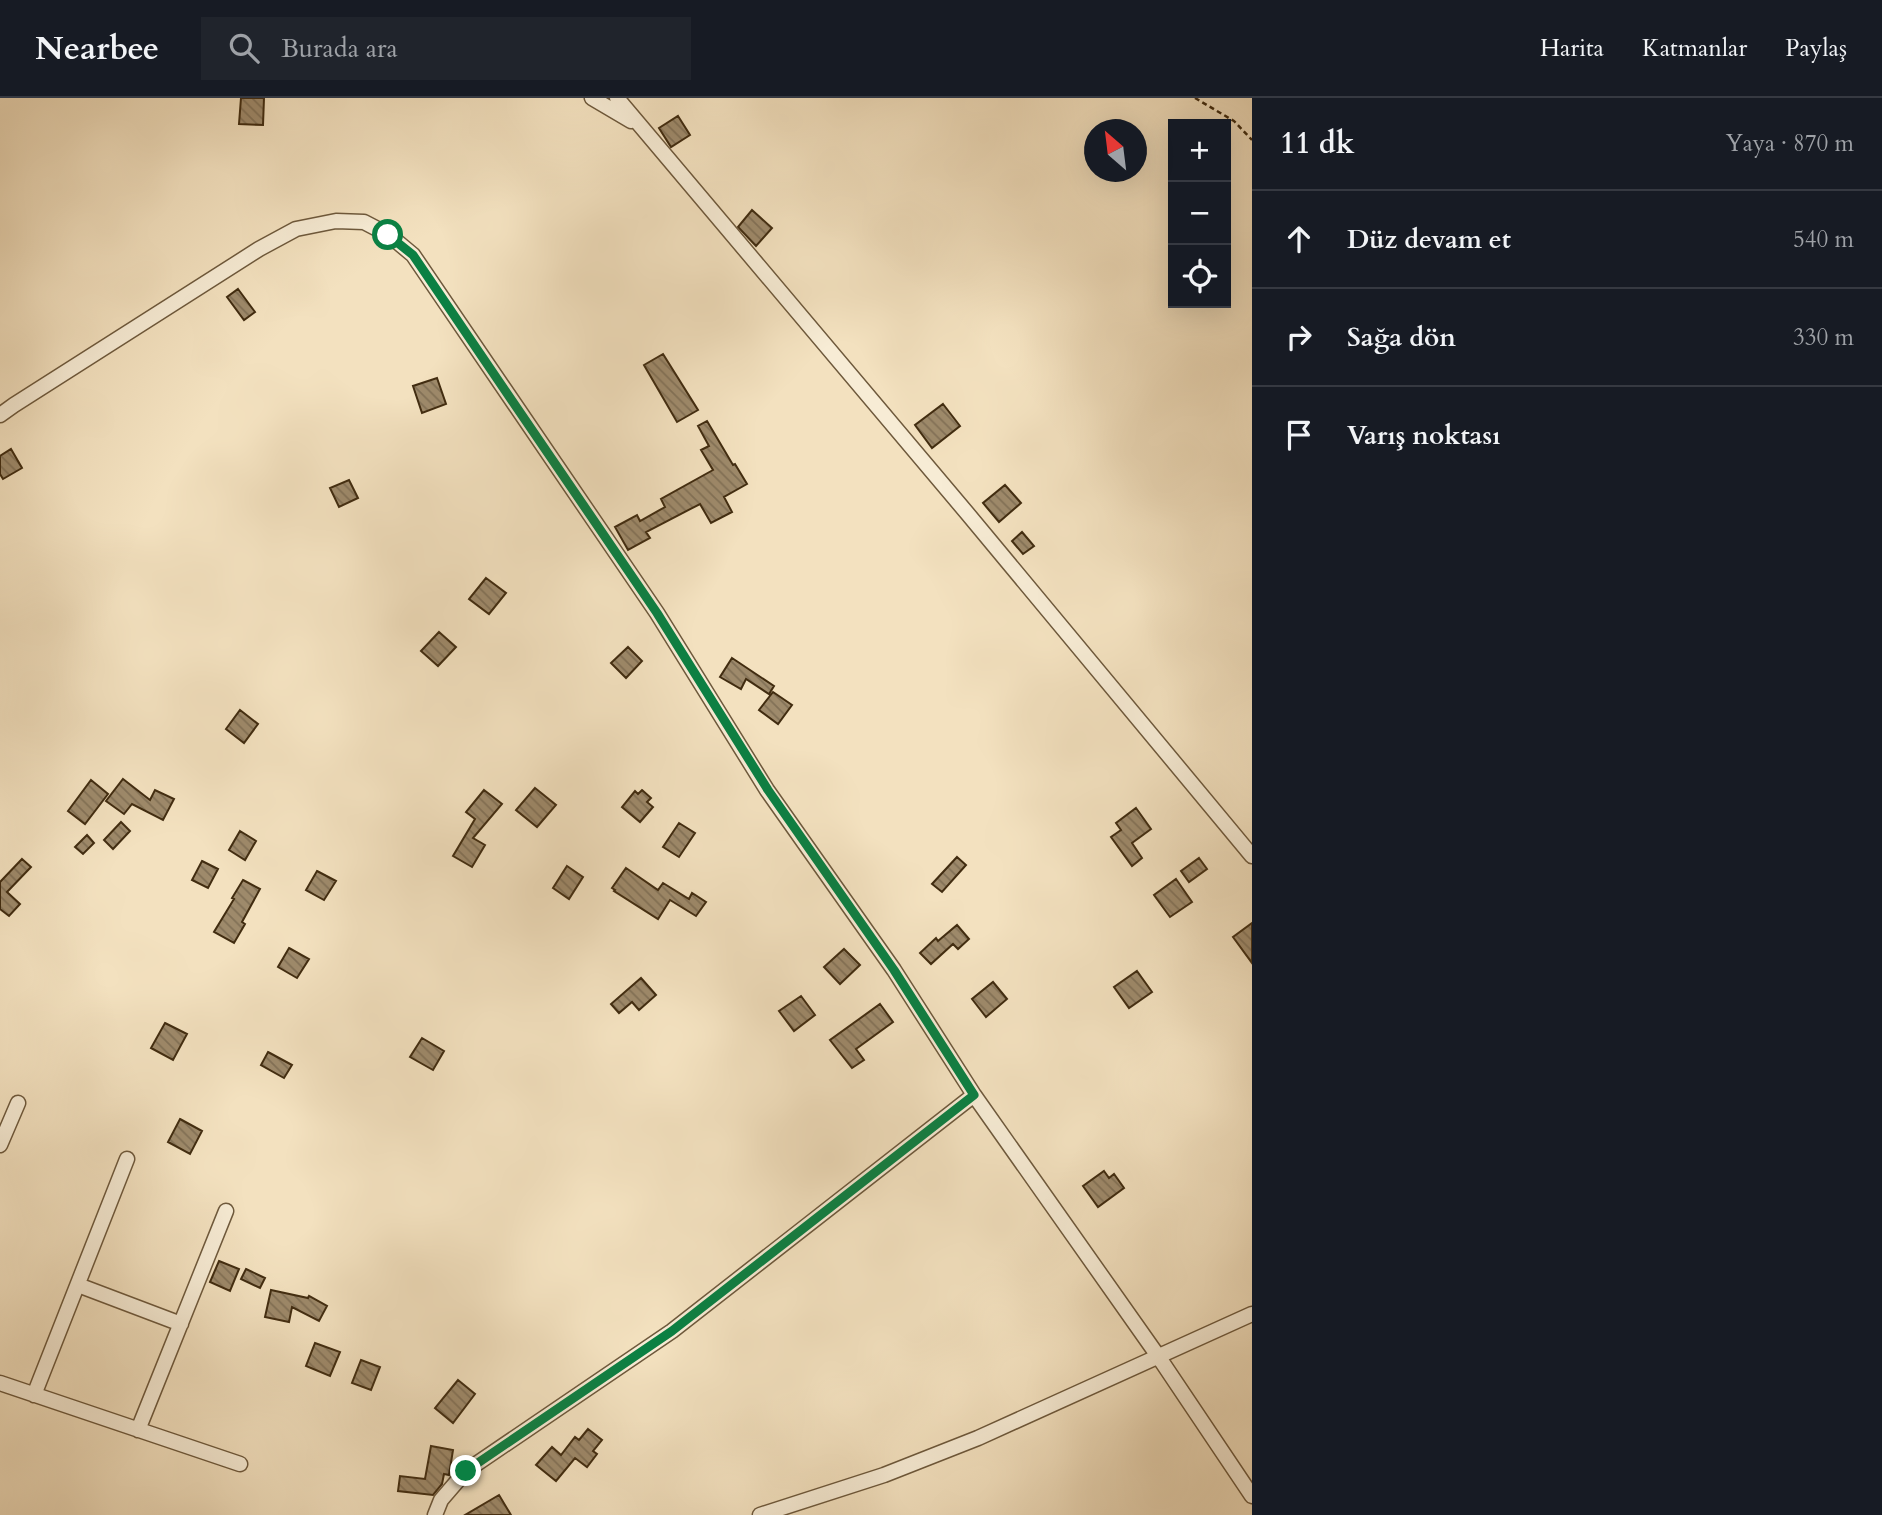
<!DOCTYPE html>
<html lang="tr">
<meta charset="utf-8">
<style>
body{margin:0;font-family:Cardo,serif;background:#20242c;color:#f1f3f6}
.controls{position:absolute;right:21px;top:21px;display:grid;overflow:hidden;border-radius:0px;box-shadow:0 7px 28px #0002}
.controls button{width:63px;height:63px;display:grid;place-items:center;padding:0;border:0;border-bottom:2px solid #363941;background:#171b24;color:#f1f3f6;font:35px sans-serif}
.compass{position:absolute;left:1084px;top:21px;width:63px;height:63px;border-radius:50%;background:#171b24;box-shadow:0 7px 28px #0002;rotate:332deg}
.stop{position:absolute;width:21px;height:21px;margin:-16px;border:5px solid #0b8043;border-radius:50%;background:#fff}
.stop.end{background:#0b8043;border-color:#fff;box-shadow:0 2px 7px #0008}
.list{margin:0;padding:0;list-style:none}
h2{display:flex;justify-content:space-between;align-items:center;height:91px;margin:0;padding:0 28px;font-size:30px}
h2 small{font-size:23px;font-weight:400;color:#9ea1a6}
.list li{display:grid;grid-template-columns:46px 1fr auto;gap:21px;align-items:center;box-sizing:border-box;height:98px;padding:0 28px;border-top:2px solid #363941}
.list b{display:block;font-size:26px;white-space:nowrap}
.list em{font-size:23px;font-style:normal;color:#9ea1a6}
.icon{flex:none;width:38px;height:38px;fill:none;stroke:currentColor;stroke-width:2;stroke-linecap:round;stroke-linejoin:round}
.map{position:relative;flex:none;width:1252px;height:1417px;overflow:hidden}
header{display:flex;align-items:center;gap:42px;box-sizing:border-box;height:98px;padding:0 35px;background:#171b24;border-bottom:2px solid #363941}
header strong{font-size:33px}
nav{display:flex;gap:38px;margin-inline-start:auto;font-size:24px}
.search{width:490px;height:63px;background:#20242c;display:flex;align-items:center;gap:18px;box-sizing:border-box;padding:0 24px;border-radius:0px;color:#9ea1a6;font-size:26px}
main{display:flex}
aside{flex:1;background:#171b24}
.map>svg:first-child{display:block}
</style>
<header>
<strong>Nearbee</strong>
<div class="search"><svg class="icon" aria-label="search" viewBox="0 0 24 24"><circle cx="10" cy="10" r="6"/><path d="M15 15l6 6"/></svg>Burada ara</div>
<nav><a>Harita</a><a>Katmanlar</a><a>Paylaş</a></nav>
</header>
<main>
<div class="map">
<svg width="1252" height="1417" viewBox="0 0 1252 1417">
<defs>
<pattern id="building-back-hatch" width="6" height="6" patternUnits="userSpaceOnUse" patternTransform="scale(1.75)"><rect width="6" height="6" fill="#9e8a6b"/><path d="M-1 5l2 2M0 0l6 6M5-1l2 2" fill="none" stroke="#827157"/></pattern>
</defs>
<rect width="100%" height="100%" fill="#f3e1bf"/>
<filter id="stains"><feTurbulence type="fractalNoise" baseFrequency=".00286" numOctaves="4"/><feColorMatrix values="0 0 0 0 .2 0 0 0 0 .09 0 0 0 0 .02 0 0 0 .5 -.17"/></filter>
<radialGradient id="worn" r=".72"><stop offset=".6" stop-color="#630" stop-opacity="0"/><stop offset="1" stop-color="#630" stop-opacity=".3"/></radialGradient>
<path fill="url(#building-back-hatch)" stroke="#412c10" stroke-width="2" d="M241,0h23l-1,27 -24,-1z
M678,18l12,19 -19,12 -12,-19z
M752,112l20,18 -16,18 -18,-19z
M238,191l17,23 -11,8 -17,-23z
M663,256l35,56 -21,12 -33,-57z
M437,280l9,26 -24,9 -9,-27z
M943,306l17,22 -28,22 -17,-23z
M707,323l26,44 2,-1 12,20 -23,13 8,15 -21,11 -11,-19 -54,28 4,6 -22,12 -13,-23 22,-12 3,6 25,-14 -4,-8 52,-29 -12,-20 8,-4 -11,-20z
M11,351l11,19 -19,11 -3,-5v-18z
M349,382l9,18 -19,9 -9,-19z
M1005,387l16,18 -22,19 -16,-19z
M1022,434l12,14 -11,8 -11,-13z
M486,480l20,15 -17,21 -20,-15z
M439,534l17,15 -18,19 -17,-15z
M628,549l14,14 -16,17 -15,-15z
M732,560l42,28 -5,8 -23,-15 -5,10 -21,-12z
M773,594l19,13 -14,19 -19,-14z
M240,612l18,14 -14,19 -18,-14z
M123,681l27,21 5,-10 19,9 -11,21 -31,-16 -8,10 -18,-13z
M91,682l17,14 -23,30 -17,-13z
M535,690l21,17 -19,22 -21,-17z
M484,692l18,14 -29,34 12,7 -13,22 -19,-11 22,-37 -9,-7z
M642,692l9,8 -4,4 6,5 -13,15 -18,-15 13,-16 3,3z
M1136,710l15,21 -19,14 10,15 -10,8 -21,-29 10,-7 -5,-7z
M121,724l9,9 -17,18 -9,-9z
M679,725l16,10 -16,24 -16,-10z
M240,733l16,10 -11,19 -16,-10z
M87,737l7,8 -11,11 -8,-7z
M957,759l9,8 -24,27 -10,-8z
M1199,760l8,11 -18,13 -8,-11z
M22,761l9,8 -24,25 13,12 -11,12 -9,-7v-27z
M202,763l16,8 -10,19 -16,-8z
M567,768l16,11 -14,22 -16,-11z
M626,770l32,22 5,-7 26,16 3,-6 14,9 -10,14 -26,-16 -12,19 -44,-28 1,-1 -3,-2z
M317,773l19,10 -12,19 -18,-10z
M1176,781l16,23 -22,15 -16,-22z
M243,782l17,9 -18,33 3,2 -11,19 -20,-11 20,-33 -2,-1z
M1252,825v40l-19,-26z
M957,827l12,14 -11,10 -5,-5 -22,20 -11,-11 16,-15 2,3z
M289,850l20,11 -12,19 -19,-11z
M844,851l16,16 -20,19 -16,-17z
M1137,873l15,21 -23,16 -15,-21z
M641,880l15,17 -17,15 -7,-8 -13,11 -8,-9z
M993,884l14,17 -21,18 -14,-18z
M801,898l14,19 -21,16 -15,-20z
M880,906l13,18 -37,27 8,11 -12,8 -22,-28z
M165,925l22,11 -14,26 -22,-12z
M422,940l22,13 -11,19 -23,-13z
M268,954l24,13 -8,13 -23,-13z
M180,1021l22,12 -12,23 -22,-12z
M1104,1073l5,7 5,-4 10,14 -26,19 -15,-21z
M219,1163l20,8 -9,22 -20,-9z
M246,1171l19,9 -5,10 -19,-9z
M271,1192l37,8 1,-2 18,10 -8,15 -27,-14 -3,15 -24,-5z
M315,1245l25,9 -10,24 -24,-10z
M361,1262l19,7 -9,23 -19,-7z
M458,1282l17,14 -22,29 -18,-15z
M588,1331l14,11 -9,11 4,3 -10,13 -12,-9 -19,23 -20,-16 16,-18 9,8 14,-18 4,3z
M431,1348l22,4 -4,25 -5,-1 -2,10 -9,11 -35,-4 2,-15 25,3z
M499,1397l12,20h-46z"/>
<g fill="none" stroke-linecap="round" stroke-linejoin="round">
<g stroke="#6e593c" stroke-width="17">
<path id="minor" d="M592,0l39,23
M617,0l350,415 285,343
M0,317l14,-10 245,-156 37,-20 40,-8 28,1 25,13 24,20 244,358 110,177 127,180 80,125 184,261 94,140
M0,1047l18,-42
M78,1187l103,39
M0,1285l240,81
M34,1297l93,-236
M138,1332l88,-219
M435,1417l6,-15 25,-29 206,-140 302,-236
M760,1417l124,-40 94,-37 274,-124"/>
</g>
<path stroke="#412c10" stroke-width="2.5" stroke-dasharray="5 3.5" stroke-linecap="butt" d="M1195,0l39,23 18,19"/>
<use href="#minor" stroke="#f7ecd5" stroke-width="14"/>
</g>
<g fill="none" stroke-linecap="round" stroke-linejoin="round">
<path stroke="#0b8043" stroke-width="9" d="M388,137l25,20 87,128 157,230 111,177 126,180 80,125 -302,236 -206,140"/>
</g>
<rect width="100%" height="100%" filter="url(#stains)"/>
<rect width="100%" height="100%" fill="url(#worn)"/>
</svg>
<div class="controls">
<button>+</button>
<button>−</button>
<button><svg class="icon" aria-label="locate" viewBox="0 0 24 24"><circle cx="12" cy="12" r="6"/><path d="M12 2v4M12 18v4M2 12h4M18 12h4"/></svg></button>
</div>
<svg class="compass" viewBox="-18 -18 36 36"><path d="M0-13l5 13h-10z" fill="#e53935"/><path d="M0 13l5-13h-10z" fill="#9ea1a6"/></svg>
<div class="stop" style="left:388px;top:137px"></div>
<div class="stop end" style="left:466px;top:1373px"></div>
</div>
<aside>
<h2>11 dk<small>Yaya · 870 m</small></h2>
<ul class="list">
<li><svg class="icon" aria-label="ahead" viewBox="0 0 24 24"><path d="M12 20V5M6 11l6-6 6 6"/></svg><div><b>Düz devam et</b></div><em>540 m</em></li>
<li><svg class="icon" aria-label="right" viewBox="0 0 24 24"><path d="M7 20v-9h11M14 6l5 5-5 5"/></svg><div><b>Sağa dön</b></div><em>330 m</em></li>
<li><svg class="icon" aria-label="arrive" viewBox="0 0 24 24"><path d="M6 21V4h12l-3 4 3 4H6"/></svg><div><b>Varış noktası</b></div></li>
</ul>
</aside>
</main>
